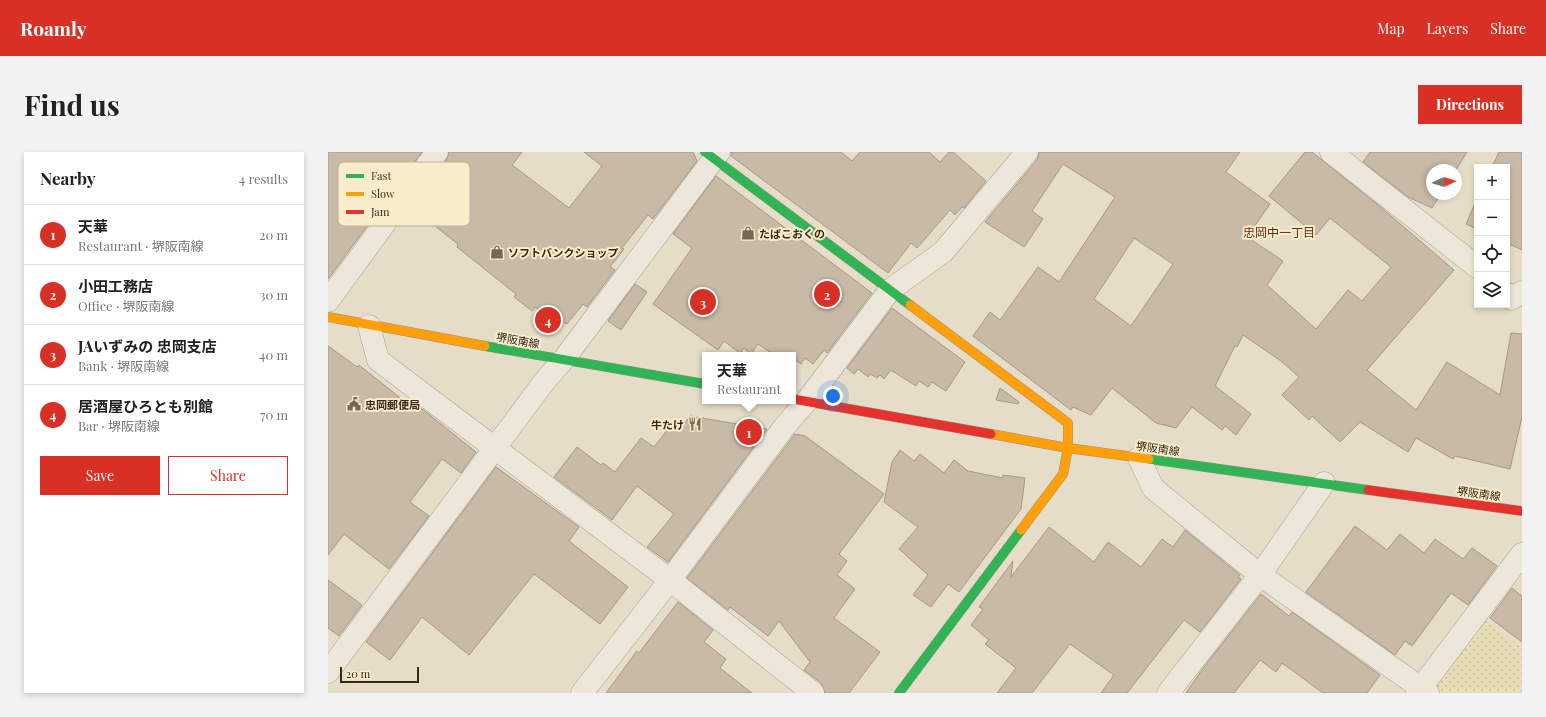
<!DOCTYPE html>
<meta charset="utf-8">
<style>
body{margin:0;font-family:"Playfair Display","Noto Sans JP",serif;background:#f2f2f2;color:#222}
.controls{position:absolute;right:12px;top:12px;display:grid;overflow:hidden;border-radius:0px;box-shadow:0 2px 6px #0003}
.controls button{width:36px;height:36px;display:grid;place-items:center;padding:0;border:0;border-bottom:1px solid #e0e0e0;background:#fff;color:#222;font:20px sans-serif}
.compass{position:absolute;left:1098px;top:12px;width:36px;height:36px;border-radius:50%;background:#fff;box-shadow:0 2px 6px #0003;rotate:86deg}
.scale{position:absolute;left:12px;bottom:10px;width:79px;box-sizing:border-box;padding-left:4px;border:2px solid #38291a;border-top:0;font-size:11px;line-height:14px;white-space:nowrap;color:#38291a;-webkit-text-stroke:3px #f9eccb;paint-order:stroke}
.you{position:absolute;left:505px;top:244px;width:14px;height:14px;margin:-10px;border:3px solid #fff;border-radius:50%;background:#1a73e8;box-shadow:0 0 0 6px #1a73e833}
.badge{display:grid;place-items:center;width:26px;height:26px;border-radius:50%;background:#d93025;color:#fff;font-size:13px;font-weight:700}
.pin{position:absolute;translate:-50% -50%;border:2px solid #fff;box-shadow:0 1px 4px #0006}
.popup{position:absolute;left:374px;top:200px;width:94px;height:52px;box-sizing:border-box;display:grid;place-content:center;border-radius:0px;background:#fff;filter:drop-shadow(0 1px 3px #0005);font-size:13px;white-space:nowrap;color:#767676}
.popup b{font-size:15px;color:#222}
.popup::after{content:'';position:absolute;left:50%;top:100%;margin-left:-8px;border:8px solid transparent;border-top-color:#fff}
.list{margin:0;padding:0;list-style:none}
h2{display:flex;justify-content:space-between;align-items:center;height:52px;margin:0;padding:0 16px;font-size:17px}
h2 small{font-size:13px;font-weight:400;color:#767676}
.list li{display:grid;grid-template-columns:26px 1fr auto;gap:12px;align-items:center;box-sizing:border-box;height:60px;padding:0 16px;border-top:1px solid #e0e0e0}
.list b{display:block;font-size:15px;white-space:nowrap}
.list p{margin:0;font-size:13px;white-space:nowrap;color:#767676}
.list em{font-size:13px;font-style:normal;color:#767676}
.actions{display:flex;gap:8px;padding:12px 16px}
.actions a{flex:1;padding:9px 0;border:1px solid #d93025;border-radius:0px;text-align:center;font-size:14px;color:#d93025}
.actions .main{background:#d93025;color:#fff}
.icon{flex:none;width:22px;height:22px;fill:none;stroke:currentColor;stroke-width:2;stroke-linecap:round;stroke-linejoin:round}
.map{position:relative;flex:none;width:1194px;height:541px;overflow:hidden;border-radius:0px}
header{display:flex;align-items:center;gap:24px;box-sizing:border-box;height:56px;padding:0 20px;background:#d93025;color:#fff}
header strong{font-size:19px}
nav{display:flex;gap:22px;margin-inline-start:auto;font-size:14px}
.intro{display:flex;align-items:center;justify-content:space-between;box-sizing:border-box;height:96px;padding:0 24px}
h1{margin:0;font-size:28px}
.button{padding:10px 18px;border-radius:0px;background:#d93025;color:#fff;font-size:14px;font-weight:700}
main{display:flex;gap:24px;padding:0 24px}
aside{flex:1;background:#fff;border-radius:0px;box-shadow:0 2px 6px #0003}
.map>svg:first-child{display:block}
</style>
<header>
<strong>Roamly</strong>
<nav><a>Map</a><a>Layers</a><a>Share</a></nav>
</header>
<div class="intro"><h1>Find us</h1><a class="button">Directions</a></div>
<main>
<aside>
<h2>Nearby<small>4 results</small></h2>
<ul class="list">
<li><span class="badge">1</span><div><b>天華</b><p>Restaurant · 堺阪南線</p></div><em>20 m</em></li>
<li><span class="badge">2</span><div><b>小田工務店</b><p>Office · 堺阪南線</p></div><em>30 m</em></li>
<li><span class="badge">3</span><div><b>JAいずみの 忠岡支店</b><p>Bank · 堺阪南線</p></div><em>40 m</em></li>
<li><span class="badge">4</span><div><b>居酒屋ひろとも別館</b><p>Bar · 堺阪南線</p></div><em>70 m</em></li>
</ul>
<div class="actions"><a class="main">Save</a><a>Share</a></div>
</aside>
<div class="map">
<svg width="1194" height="541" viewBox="0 0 1194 541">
<defs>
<pattern id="farmland-dots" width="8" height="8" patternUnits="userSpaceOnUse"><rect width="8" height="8" fill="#e7deb5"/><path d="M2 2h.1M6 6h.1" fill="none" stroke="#c7be9b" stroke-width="1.8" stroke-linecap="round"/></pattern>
</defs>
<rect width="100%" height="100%" fill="#e5ddc7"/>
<path fill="url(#farmland-dots)" d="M1157,468l37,28v45h-83l-5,-4z"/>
<path fill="#c9baa8" stroke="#a59887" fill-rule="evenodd" d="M0,0h94l-94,127z
M121,0h73l-10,13 57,43 33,-42 -18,-14h109l4,9 -44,58 -5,-4 -26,33 2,1 -14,18 5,3 -28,37 -4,-3 -16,20 -19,-8 -13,-9 -3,4 -18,-14 2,-3 -59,-47 1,-3 -46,-36 35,-49z
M403,0h110l11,9 8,-9h69l11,10 9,-10h4l33,29 -22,27 -2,-1 -7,8 -5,-5 -33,38 -6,-5 -23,30 -157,-117z
M711,0h201l-14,20 44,32 -23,33 36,24 -16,24 49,44 32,-39 14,11 29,-34 -61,-49 -14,17 -47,-39 36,-44h7l65,52 77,66 -87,100 49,40 31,-48 53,33 11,-62 11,1v83l-12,52 -55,-13 -2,3 -37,-21 -8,14 -48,-30 -20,20 -28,-26 -3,4 -27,-25 17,-18 -18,-16 -38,-26 -6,12 -2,-1 -20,40 36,28 -15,21 -11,-9 -3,4 -30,-23 -16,21 -20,-5 -44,-35 -21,27 -18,-8 -2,3 -98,-74 17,-24 10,8 38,-53 21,15 56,-85 -52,-33 -31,47 11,8 -19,28 -39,-25 52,-62zM806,86l39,26 -42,62 -37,-27z
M1042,0h97l-11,18h-24v24h9l-9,14 -24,-11 -45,-35z
M1171,0h23v98l-15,-7v-76h-15z
M388,24l156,117 -45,60 -3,-3 -11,14 -8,-6 -4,6 -8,-6v-3h-19l-16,-11 -7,10 -7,-6 -4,5 -16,-12 -6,9 -65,-46 39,-56 -19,-14z
M1149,47v30l-11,-5z
M307,132l12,8 -26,38 -13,-9z
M564,156l73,54 -19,29 -14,-9 -4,5 -9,-6 -3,5 -25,-16 -7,9 -4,-4 -3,3 -7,-4 -2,3 -10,-8 -4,5 -7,-6z
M0,194l29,21 2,-2 54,43 3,-4 60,48 -15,21 -19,-14 -32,43 19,14 -40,53 -45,-35 -16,21z
M672,236l19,14 -1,2 -22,-4z
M362,264l77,13 -99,133 -21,-15 27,-33 -37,-28 -25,34 -58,-43 23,-30 24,18 2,-2 12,9 26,-34 13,9 18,-23 8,6z
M467,282l10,2 79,58 -45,60 8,7 -10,14 18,14 -21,29 46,34 -31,41h-24l-4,-10 -17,-13 6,-8 -31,-41 -11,15 -38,-29 -2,3 -41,-32z
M572,298l14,11 6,-7 24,19 10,-13 14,11 35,7v-3l22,3 -4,31 -62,83 -11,-8 -17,23 -18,-12 15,-20 -29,-26 19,-22 -34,-25 8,-40z
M168,315l83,60 -10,14 59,46 -28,37 -66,-50 -65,81 -47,-38 -32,43 -24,-18z
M1027,374l32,24 13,-16 24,19 11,-14 28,20 9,-11 25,18 -29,39 -17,-12 -39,53 -7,-5 -10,14 -89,-63z
M721,375l45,35 14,-20 33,25 21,-28 11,8 12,-17 55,45 -2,3 3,1 -41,53 -16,-12 -57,73h-26l13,-18 -44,-31 -38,49h-35l19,-25 -31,-24 4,-4 -18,-15 12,-16 -4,-2 34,-46 -2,16z
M0,428l34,25 -23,31 -11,-8z
M1184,436l10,8v46l-32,-24z
M933,442l28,22 3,-4 88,63 -13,18h-44l-41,-30 -6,9 -16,-12 -26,33h-48l18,-26z
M350,450l35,28 -9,12 22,17 -6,9 32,25h-146l31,-42 2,2z"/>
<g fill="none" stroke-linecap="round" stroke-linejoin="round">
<g stroke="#aaa191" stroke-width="23">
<path id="street" d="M1003,0l146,115
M1179,142l4,5 11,-7
M0,149l109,-149
M41,174l9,34 292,220 143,113
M811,306l14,30 107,87 168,118
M0,520l216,-290 20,-23 155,-207
M254,541l88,-113 115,-154 21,-24 84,-112 53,-38 84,-100
M840,541l92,-118 64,-92
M1089,541l105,-139"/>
</g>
<g stroke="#999181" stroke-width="10">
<path id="fast" d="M377,0l205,153
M157,194l220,38
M821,307l219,31
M571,541l122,-163"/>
</g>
<g stroke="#999181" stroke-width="10">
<path id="slow" d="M582,153l158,118v25l-5,26 -42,56
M0,165l157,29
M663,282l77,14 81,11"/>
</g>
<g stroke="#999181" stroke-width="10">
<path id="jam" d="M465,247l198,35
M1040,338l154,21"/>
</g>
<use href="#street" stroke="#ece7da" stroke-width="22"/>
<use href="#fast" stroke="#30b455" stroke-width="9"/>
<use href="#slow" stroke="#ff9f0a" stroke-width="9"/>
<use href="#jam" stroke="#e5322d" stroke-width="9"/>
</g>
<defs>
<g id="shop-bare" transform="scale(1.08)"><path d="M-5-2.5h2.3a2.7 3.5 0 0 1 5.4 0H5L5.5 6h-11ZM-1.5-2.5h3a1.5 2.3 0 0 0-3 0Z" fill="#756857" stroke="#f9eccb" stroke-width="2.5" paint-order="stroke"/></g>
<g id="civic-bare" transform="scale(1.08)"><path d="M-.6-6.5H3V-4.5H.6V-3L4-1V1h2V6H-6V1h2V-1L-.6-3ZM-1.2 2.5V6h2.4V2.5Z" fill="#756857" stroke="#f9eccb" stroke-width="2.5" paint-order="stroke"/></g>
<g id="restaurant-bare" transform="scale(1.08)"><path d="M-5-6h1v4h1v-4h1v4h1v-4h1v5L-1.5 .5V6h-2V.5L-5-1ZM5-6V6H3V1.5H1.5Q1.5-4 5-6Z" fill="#756857" stroke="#f9eccb" stroke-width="2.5" paint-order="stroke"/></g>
</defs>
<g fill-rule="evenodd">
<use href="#shop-bare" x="420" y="81"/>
<use href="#shop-bare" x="169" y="100"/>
<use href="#civic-bare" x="26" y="252"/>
<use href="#restaurant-bare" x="367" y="272"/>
</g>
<g text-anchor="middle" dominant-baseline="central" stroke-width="4" stroke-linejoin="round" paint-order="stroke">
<g font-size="11" font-weight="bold" fill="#38291a" stroke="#f9eccb" text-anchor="start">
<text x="431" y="81">たばこおくの</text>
<text x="180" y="100">ソフトバンクショップ</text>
<text x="37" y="252">忠岡郵便局</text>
<text x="356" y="272" text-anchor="end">牛たけ</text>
</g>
<g font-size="11" fill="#38291a" stroke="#f9eccb">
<text transform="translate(190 188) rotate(10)">堺阪南線</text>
<text transform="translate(830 296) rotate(8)">堺阪南線</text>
<text transform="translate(1151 341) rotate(8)">堺阪南線</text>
</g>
<g font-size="12" fill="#692815" stroke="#f9eccb">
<text x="951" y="80">忠岡中一丁目</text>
</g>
</g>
<rect x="10" y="10" width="132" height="64" rx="6" fill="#f9eccb" stroke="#bfb296" stroke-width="1"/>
<rect x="18" y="22" width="18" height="4" fill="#30b455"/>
<rect x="18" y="40" width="18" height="4" fill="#ff9f0a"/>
<rect x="18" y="58" width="18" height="4" fill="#e5322d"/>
<g font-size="11" fill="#38291a">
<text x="43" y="28">Fast</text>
<text x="43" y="46">Slow</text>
<text x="43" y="64">Jam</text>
</g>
</svg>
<div class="controls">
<button>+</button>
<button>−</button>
<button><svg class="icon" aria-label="locate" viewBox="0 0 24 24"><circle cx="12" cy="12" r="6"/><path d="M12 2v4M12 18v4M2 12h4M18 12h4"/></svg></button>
<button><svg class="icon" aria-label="layers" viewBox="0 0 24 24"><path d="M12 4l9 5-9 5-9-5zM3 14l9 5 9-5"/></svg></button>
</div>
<svg class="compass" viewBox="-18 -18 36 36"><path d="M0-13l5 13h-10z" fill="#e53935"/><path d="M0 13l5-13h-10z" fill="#767676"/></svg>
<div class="scale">20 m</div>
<div class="you"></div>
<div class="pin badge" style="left:421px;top:280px">1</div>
<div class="popup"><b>天華</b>Restaurant</div>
<div class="pin badge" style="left:499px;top:142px">2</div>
<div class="pin badge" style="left:375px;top:150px">3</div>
<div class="pin badge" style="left:220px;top:168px">4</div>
</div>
</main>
